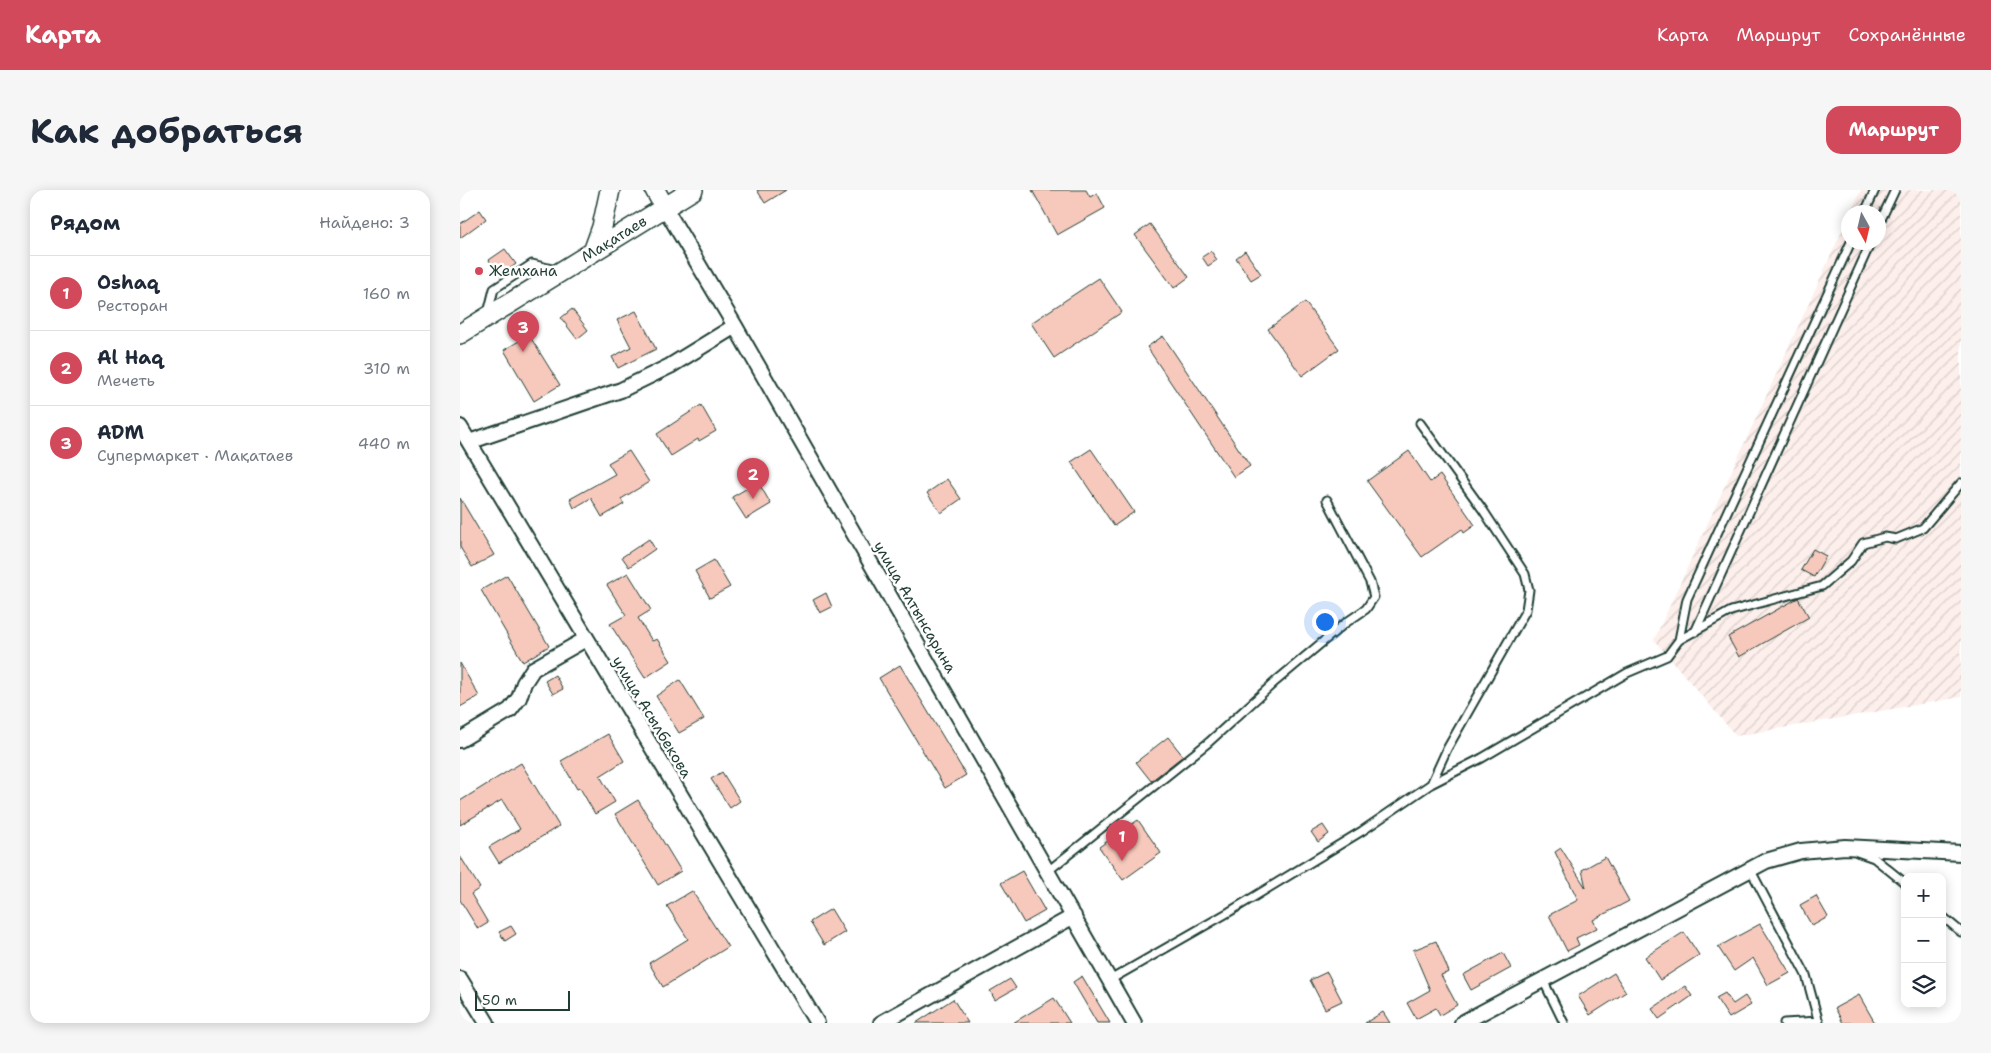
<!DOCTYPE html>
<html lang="ru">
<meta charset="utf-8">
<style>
body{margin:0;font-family:"Shantell Sans",sans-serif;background:#f6f6f7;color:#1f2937}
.controls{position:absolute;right:15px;bottom:15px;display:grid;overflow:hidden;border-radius:10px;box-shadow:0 2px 12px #0003}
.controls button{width:45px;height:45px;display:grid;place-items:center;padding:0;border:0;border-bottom:1px solid #e0e1e3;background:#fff;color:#1f2937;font:25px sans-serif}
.compass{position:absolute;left:1381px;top:15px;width:45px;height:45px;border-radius:50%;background:#fff;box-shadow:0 2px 12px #0003;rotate:172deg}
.scale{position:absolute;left:15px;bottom:12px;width:95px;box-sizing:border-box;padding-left:5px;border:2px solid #1f3d34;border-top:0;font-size:14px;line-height:18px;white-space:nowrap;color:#1f3d34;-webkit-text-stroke:4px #fff;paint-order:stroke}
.you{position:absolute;left:864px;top:431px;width:18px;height:18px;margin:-12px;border:4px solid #fff;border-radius:50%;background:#1a73e8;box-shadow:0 0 0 8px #1a73e833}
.badge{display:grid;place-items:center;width:32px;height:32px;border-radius:50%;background:#d1495b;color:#fff;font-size:16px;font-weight:700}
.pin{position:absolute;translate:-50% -41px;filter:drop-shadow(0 1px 2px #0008)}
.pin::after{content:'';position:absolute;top:26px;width:18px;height:15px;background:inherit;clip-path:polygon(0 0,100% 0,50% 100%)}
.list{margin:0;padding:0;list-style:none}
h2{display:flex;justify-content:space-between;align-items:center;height:65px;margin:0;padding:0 20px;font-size:21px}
h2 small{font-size:16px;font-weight:400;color:#747a83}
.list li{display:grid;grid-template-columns:32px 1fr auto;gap:15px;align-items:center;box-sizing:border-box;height:75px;padding:0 20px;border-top:1px solid #e0e1e3}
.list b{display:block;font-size:19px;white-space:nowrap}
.list p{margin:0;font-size:16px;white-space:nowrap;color:#747a83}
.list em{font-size:16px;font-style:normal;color:#747a83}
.icon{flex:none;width:28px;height:28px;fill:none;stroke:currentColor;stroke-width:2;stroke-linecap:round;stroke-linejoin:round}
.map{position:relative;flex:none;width:1501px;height:833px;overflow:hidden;border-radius:15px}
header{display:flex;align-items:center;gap:30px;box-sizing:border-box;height:70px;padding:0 25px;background:#d1495b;color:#fff}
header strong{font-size:24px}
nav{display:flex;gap:28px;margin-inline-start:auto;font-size:18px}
.intro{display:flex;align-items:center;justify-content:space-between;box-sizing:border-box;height:120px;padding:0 30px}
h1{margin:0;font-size:35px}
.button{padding:12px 22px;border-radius:15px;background:#d1495b;color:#fff;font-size:18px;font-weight:700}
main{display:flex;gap:30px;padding:0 30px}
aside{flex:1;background:#fff;border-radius:15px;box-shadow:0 2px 12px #0003}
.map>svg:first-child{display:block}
</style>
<header>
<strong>Карта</strong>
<nav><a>Карта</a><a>Маршрут</a><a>Сохранённые</a></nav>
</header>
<div class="intro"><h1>Как добраться</h1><a class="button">Маршрут</a></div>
<main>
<aside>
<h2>Рядом<small>Найдено: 3</small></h2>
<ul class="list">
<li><span class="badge">1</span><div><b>Oshaq</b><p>Ресторан</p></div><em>160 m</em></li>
<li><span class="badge">2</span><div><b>Al Haq</b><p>Мечеть</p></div><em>310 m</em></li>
<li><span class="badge">3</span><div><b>ADM</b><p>Супермаркет · Мақатаев</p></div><em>440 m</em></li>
</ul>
</aside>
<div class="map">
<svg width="1501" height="833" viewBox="0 0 1501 833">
<defs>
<pattern id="industrial-furrows" width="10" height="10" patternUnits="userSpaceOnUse" patternTransform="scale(1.25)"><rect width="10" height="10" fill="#fdefeb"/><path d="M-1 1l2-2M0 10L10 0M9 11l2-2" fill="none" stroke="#d8ceca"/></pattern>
</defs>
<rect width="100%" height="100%" fill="#fff"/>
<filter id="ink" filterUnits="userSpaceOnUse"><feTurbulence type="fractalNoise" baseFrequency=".02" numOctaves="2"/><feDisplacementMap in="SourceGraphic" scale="10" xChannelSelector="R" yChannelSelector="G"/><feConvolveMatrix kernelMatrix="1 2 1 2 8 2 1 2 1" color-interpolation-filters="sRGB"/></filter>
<g filter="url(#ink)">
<path fill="url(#industrial-furrows)" d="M1401,0h100v507l-225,39 -82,-96 194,-422v24h30v-30h-27z"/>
<path fill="#f7c9bc" stroke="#1f3d34" d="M297,0h29l-21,13z
M572,0h54l4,7 7,-4 8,15 -48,27z
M20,20l6,9 -26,19v-14z
M690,34l39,53 -15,11 -39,-53z
M45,59l11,15 -16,12 -11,-16z
M751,61l6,9 -9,6 -6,-9z
M785,61l16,23 -10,6 -15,-22z
M639,88l23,34 -68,46 -23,-35z
M845,112l34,47 -37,27 -34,-47z
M112,119l16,21 -11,9 -16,-21z
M176,121l20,38 -38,19 -6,-11 19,-10 -14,-27z
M69,145l31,50 -26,16 -30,-51z
M703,146l87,130 -16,11 -87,-130z
M241,215l15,26 -17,10 -1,-2 -27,17 -14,-22z
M631,259l43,63 -20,14 -43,-64z
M169,261l20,31 -28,17 3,5 -22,13 -11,-19 -17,10 -4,-9 45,-25 -7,-11z
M949,261l21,31 10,-7 35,50 -11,8 -2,-4 -40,28 -55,-76z
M487,289l14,20 -20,14 -14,-20z
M298,292l13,22 -25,15 -14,-22z
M0,308l34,57 -22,12 -12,-20z
M189,349l6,10 -26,18 -7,-10z
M1353,359l13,7 -12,21 -13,-7z
M254,370l16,27 -20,11 -15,-27z
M168,383l23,37 -13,8 14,23 5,-2 14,22 -26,17 -35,-54 16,-9 -19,-30z
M47,385l42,71 -26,16 -42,-72z
M366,403l6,14 -12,6 -7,-13z
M1338,408l11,19 -70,40 -11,-20z
M0,473l19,33 -19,11z
M440,475l66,110 -21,13 -66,-110z
M95,485l8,14 -10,5 -8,-13z
M220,490l24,39 -25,14 -23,-37z
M148,544l16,27 -24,15 15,26 -20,12 -15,-26 -3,1 -16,-28z
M708,547l15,19 -32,25 -15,-19z
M61,573l38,63 -60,37 -10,-16 31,-18 -18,-29 -42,25v-24z
M262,582l18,29 -10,7 -19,-29z
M178,610l43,71 -23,14 -43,-71z
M678,630l23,33 -38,27 -24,-33z
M863,635l6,9 -11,8 -7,-10z
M1101,658l25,40 -4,-18 23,-13 24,44 -36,19 4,8 -21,10 3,7 -12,6 -18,-36 29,-15 -23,-48z
M0,666l20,32 -9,6 17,29 -10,6 -18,-29z
M562,681l23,40 -21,12 -23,-40z
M232,701l36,56 -65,40 -14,-24 39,-24 -21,-33z
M1356,706l12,21 -16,9 -12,-21z
M371,719l14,23 -21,13 -14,-23z
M1300,734l30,49 -22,12 -15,-27 -19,13 -16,-24z
M51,736l5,8 -11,7 -6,-9z
M1224,742l15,23 -39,25 -15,-23z
M976,751l13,31 -8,3 16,30 -17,10 -4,-7 -20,11 -9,-16 23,-13 -17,-40z
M1043,763l8,15 -40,22 -8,-15z
M867,782l15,29 -17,8 -15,-29z
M1154,783l12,19 -36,23 -12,-19z
M622,786l28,47h-13l-24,-41z
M550,789l6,9 -21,12 -5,-9z
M1225,796l7,10 -33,23 -7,-10z
M1265,803l8,11 12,-8 6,9 -22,13 -13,-20z
M1399,805l16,28h-32l-8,-15z
M594,808l16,25h-57z
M493,809l15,24h-52z
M923,822l7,11h-25z"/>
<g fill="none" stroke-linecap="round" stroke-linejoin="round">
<g stroke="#1f3d34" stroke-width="11">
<path id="lane" d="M1405,22l10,-22
M1418,36l17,-36
M28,123l6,-24 38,-25 24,6
M960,233l63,87 42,64 4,16 -3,20 -79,139 -16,35
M1235,442l176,-390
M1219,450l8,-41 164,-357
M1397,662l17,6 31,25
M1290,679l56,106 13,48
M588,681l161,-129 67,-61 68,-57 22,-15 8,-12 -4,-15 -43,-82
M1482,726l19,16
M650,790l119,-68 133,-81 69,-47 51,-26 145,-85 40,-17 12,-16 52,-29 91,-25 29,-25 12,-18 22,-6 11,2 27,-11 38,-45
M1083,790l21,43
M1324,833l35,-2"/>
</g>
<g stroke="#1f3d34" stroke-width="18">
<path id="street" d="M205,18l70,118 399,697
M0,237l357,596
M9,252l152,-52 49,-24 65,-40
M0,550l50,-30 9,-12 5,-15 9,-14 53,-30
M0,789l27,44
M421,833l193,-107
M1002,833l304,-162 35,-10 44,-4 116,6"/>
</g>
<g stroke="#1f3d34" stroke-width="22">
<path id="secondary" d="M195,0l10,18
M133,62l9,-25 8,-37
M0,144l233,-144"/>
</g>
<use href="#lane" stroke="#fff" stroke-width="7"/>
<use href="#street" stroke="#fff" stroke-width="14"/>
<use href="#secondary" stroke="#fff" stroke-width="19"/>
</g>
</g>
<circle fill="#d1495b" stroke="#fff" stroke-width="2" cx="19" cy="81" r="5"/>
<g text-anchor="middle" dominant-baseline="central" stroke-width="5" stroke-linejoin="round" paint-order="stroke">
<g font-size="15" fill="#1f3d34" stroke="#fff">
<text transform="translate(154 49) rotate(-32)">Мақатаев</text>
<text transform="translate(455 417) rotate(60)">улица Алтынсарина</text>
<text transform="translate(192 527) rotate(59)">улица Асылбекова</text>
</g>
<g font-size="15" fill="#1f3d34" stroke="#fff" text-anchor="start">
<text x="29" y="81">Жемхана</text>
</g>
</g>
</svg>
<div class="controls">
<button>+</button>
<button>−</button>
<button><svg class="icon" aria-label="layers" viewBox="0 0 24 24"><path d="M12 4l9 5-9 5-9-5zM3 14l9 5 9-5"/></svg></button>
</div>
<svg class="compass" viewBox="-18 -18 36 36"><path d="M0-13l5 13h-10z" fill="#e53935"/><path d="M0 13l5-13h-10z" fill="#747a83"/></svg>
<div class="scale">50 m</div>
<div class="you"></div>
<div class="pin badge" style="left:662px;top:671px">1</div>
<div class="pin badge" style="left:293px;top:309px">2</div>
<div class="pin badge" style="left:63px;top:162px">3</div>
</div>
</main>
